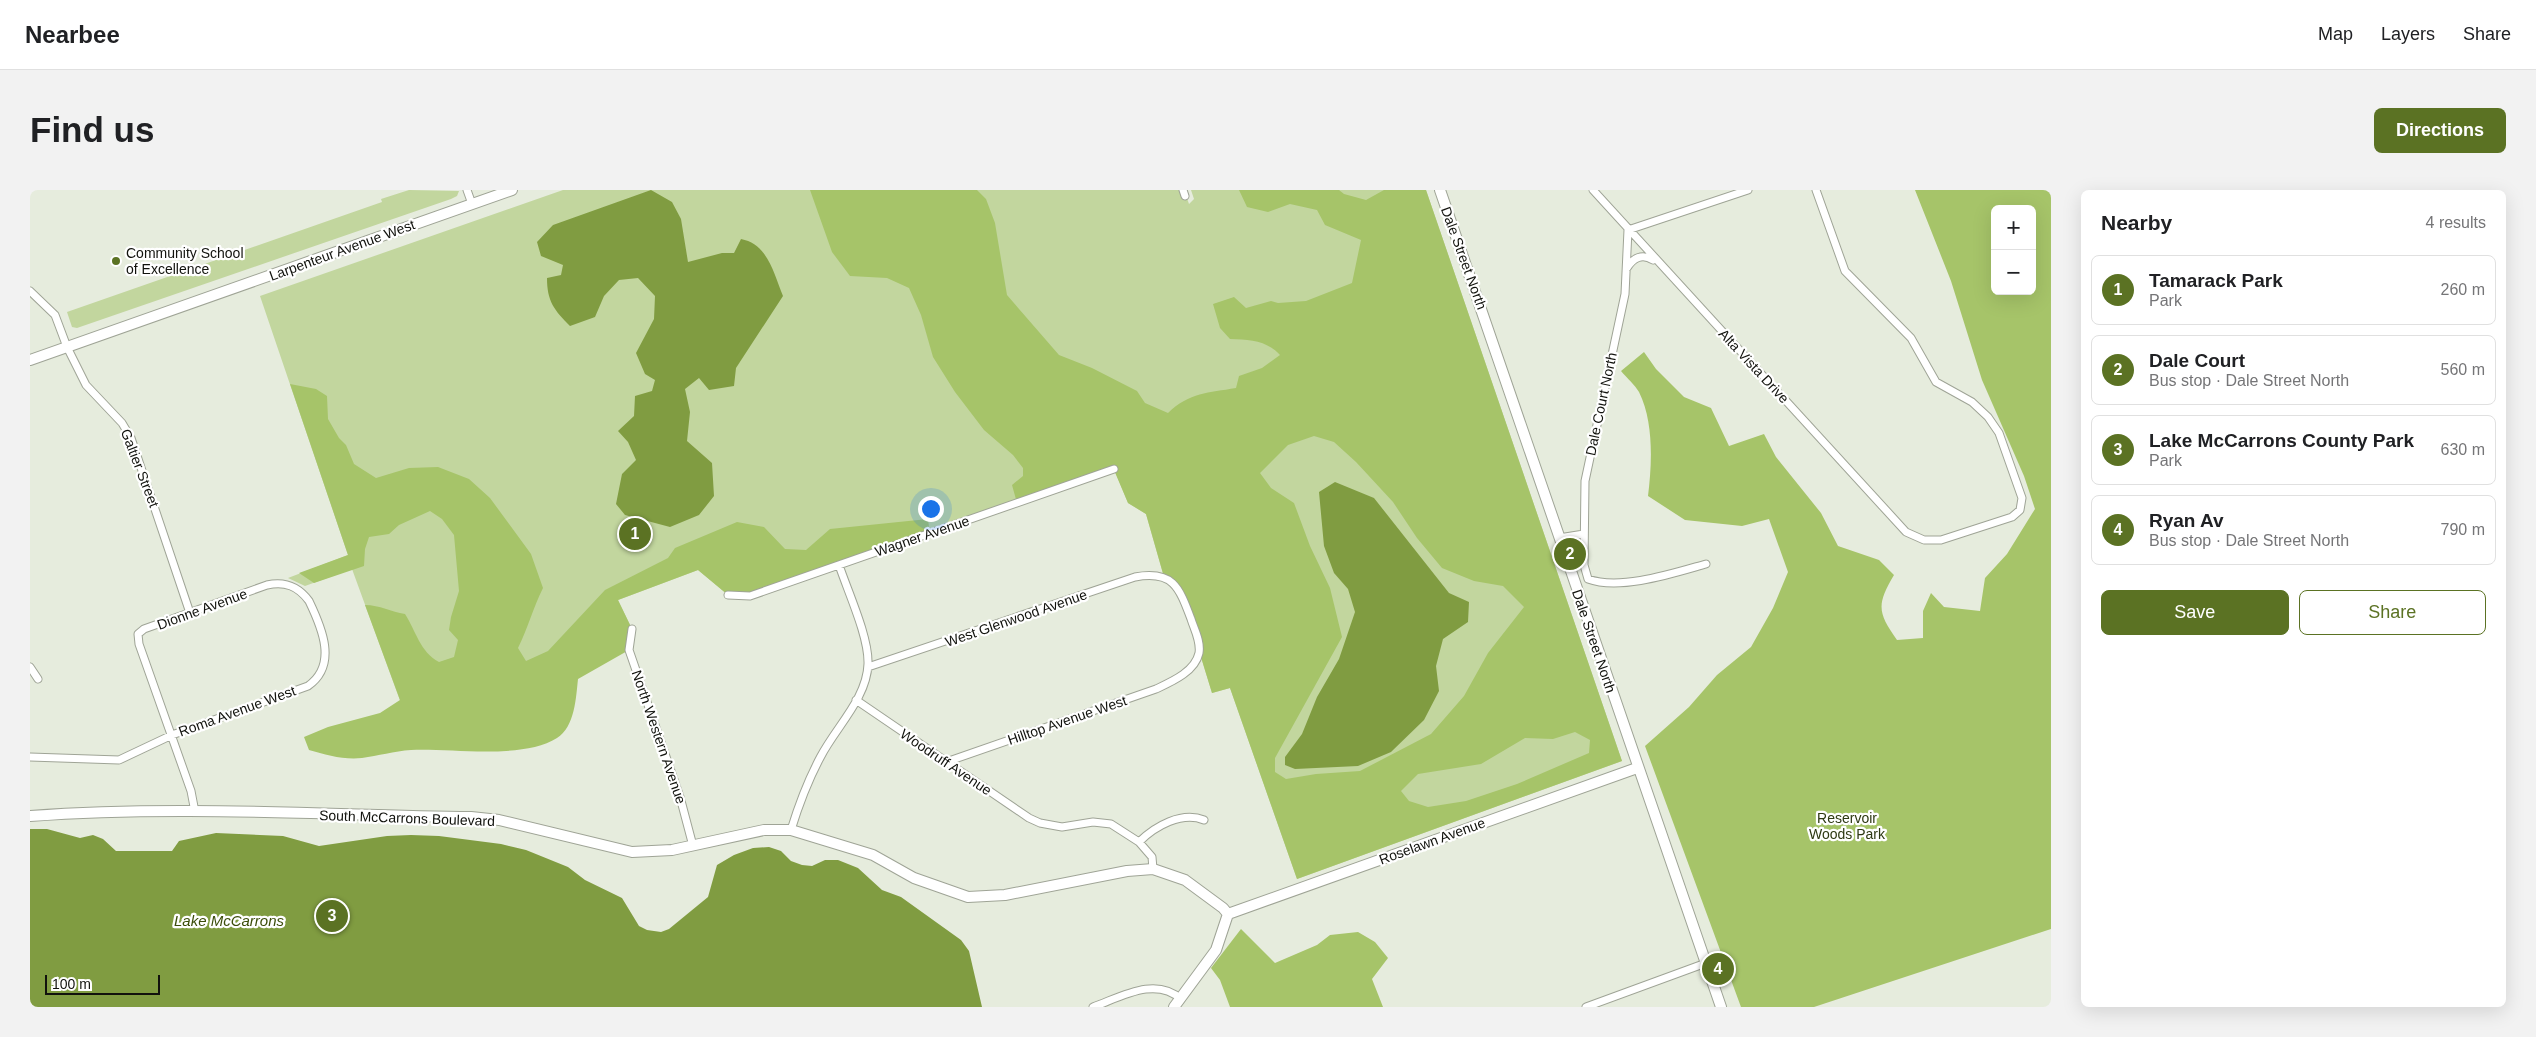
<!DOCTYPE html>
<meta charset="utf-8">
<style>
body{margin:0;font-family:Arial,sans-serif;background:#f2f2f2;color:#202124}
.controls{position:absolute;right:15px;top:15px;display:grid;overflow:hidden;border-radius:8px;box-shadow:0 5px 20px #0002}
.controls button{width:45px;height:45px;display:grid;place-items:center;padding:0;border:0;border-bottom:1px solid #e0e0e0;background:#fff;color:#202124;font:25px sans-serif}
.scale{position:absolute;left:15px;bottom:12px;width:115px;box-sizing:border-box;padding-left:5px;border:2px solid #11120d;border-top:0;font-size:14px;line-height:18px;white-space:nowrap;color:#11120d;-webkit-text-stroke:4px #fff;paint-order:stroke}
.you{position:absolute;left:900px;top:318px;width:18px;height:18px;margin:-12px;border:4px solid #fff;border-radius:50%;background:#1a73e8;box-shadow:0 0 0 8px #1a73e833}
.badge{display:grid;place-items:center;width:32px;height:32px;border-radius:50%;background:#5b7223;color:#fff;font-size:16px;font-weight:700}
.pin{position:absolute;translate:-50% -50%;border:2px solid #fff;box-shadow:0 1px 5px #0006}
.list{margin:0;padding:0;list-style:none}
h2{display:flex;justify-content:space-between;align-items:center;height:65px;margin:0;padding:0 20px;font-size:21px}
h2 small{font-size:16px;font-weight:400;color:#757577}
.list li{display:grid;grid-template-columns:32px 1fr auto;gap:15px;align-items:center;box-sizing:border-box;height:70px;margin:0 10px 10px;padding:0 10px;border:1px solid #e0e0e0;border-radius:8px}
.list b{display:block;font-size:19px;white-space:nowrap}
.list p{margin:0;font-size:16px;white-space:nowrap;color:#757577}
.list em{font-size:16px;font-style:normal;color:#757577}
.actions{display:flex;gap:10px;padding:15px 20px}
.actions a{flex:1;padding:11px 0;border:1px solid #5b7223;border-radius:8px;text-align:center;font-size:18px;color:#5b7223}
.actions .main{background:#5b7223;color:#fff}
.map{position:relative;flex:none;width:2021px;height:817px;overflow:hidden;border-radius:8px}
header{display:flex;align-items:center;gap:30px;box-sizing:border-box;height:70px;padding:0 25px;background:#fff;border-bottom:1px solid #e0e0e0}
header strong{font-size:24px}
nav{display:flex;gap:28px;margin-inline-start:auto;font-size:18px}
.intro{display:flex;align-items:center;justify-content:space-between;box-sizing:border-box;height:120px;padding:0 30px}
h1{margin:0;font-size:35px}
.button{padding:12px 22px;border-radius:8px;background:#5b7223;color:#fff;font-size:18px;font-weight:700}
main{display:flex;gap:30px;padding:0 30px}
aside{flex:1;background:#fff;border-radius:8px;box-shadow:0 5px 20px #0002}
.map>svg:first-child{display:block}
</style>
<header>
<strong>Nearbee</strong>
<nav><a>Map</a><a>Layers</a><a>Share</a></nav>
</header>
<div class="intro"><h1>Find us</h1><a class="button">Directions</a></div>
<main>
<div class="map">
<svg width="2021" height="817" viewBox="0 0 2021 817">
<rect width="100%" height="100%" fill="#e6ecdd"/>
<path fill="#c2d69e" d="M379,0l50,1 -2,5 -6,3 -374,129 -5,-1 -5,-15 315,-110 -1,-3z
M533,0h621l5,14 5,-5 -3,-9h235l196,571 -325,118 -67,-191 -18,5 -31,-101 -17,-15 -18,-63 -18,-11 -14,-34 -275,96 -111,30 -30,-25 -80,30 14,29 -222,99 -58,-159 -47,17 -17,-8 60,-23 -88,-259z"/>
<path fill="#a6c469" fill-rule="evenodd" d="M780,0h167l9,9 9,24 12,72 52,60 33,13 45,23 8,12 23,10c22,-21 40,-20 68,-25l3,-12 23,-8 18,-13c-14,-15 -30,-15 -50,-16l-10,-11 -7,-24 21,-7 12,11 25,-7 7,2 28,-2 46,-18 9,-43 -36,-15 -8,-15 -27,-6 -22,8 -21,-5 -8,-17h100l5,4 22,6 18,-10h42l196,571 -325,118 -67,-191 -18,5 -31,-101 -17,-15 -18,-63 -18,-11 -14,-33 -97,33 -5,-18 11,-9v-8l-10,-13 -29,-25 -29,-38 -22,-35 -12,-42 -12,-27 -22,-10 -37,-2 -18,-24zM1284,246l20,6 22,20 37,40 24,36 25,30 32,13 29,5 21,21 -36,46 -24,43 -33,38 -71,37 -44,3 -30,5 -11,-7v-14l67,-121 -12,-49 -20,-42 -16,-43 -23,-15 -11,-15 28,-28zM1545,542l15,8 -1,13 -72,31 -51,17 -38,6 -19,-6 -8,-10 17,-17 63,-10 44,-26 28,1z
M1885,0h136v739l-237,78h-73l-96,-261 44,-39 28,-32 34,-28 22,-39 15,-36 -19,-53 -27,7 -57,-6 -37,-24c4,-32 6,-74 -9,-104 -4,-7 -12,-14 -18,-21l23,-19 12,17 28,28 27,11 18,38 35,-12 12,23 45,56 17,33 41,14 15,15c-18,30 -16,38 3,65l26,-2v-27l8,-18 13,14 36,4 5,-33 22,-24 28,-45 -11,-33 -42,-96 -31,-99zM1965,19h37v82h-37z
M260,194l26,5 11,7 1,23 11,19 7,7 8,19 22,14 33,-10 29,-1 31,12 21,19 41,56 12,34c-10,20 -15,40 -25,60l8,13 22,-10 57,-61 63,-32 7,-10 62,-26 27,5 21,22 21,1 24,-21 98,-10 1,8 -10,10 -169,59 -22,-1 -30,-25 -80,30 14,29 -3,21 -51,29c-2,18 -3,48 -21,59 -35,22 -106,10 -146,12 -17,1 -33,6 -49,8 -18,2 -36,-3 -53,-8l-5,-13 24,-10 52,-14 20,-13 -35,-95c15,0 26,7 40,9 11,17 15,38 34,48l15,-5 4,-17 -9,-10 2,-13 8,-26 -5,-56 -12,-16 -12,-8 -31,14 -10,9 -20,3 -4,12 -1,17 -50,17 -15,-10 49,-18z
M1211,739l34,34 42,-18 13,-10 28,-3 17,10 13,16 -16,21 11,28h-153l-10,-27 -9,-12z"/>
<path fill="#809c41" d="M621,0l21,12 9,17 7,43 34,-9h12l7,-14c27,5 33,35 42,57l-47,72 -2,18 -25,4 -10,-12 -14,11 5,23 -3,29 25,22 2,33 -15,19 -29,12 -45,-12 -9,-11 6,-30 14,-14 -8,-18 -10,-11 16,-15 1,-20 17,-5 3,-11 -10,-6 -9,-21 18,-34 1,-23 -17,-18 -19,2 -15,16 -9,21 -25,9c-16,-16 -23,-25 -23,-48l14,-3 2,-10 -22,-9 -4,-14 16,-17z
M1305,292l39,16 75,95 20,9 -1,20 -25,17 -7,27 3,25 -15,29 -33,32 -33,14 -63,3 -10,-4v-8l17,-23 15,-37 22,-38 16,-47 -7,-23 -14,-16 -10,-27 -5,-54z
M0,639h17l33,9 13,-3 10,4 13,12h56l7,-10 37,-8 67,3 36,10 68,-10 24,-1 28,1 62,8 25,6 42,17 17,13 37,18 17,28 8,4 14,2 8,-3 39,-32 9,-32 17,-10 19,-7 16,-1 12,4 10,10 11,4 10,1 13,-6h13l20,8 24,22 19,7 60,43 8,11 13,56h-952z"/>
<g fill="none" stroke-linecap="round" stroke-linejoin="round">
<g stroke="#9fa496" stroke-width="9">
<path id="street" d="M437,0l5,14
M1153,0l2,6
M1563,0l313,342 18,8h17l71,-23 8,-7 2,-12 -23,-65 -11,-16 -16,-15 -36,-20 -25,-44 -66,-67 -29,-81
M1597,78c6,-10 15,-15 26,-8
M0,101l25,24 12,32 19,38 36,38 9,15 59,175
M1529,348l25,-4
M1676,374c-32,9 -86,27 -118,15l-4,-14 1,-84 40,-187 3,-64 120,-40
M698,405l22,1 364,-127
M602,439l-3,21 51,147 13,49
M0,477l8,12
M838,477l267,-90c38,-7 44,10 56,42 3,10 10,22 8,34 -4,19 -28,29 -43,36l-210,73
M826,510l173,118 11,5 22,4 31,-5 18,2 28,18 13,15 1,12
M0,567l89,3 53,-25 136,-49c30,-21 14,-58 1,-85 -11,-15 -24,-20 -42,-16l-123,44 -6,5 1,10 52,147 4,21
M761,640c8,-26 17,-50 30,-74 15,-29 46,-58 47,-92 1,-27 -20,-72 -29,-99
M1109,652c16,-16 43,-31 65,-22
M1063,817c28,-10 62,-31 88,-8
M1556,817l120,-44"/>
</g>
<g stroke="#9fa496" stroke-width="12">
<path id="secondary" d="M1410,0l281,817
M0,170l482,-170
M0,626c146,-11 294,-1 441,1l28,3 133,32 40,-2 92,-20h27l82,25 41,23 54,19 37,-2 122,-24 26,-2 32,11 38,28 5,6
M1198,724l409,-146
M1144,817l42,-57 12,-36"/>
</g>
<use href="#street" stroke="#fff" stroke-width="7"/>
<use href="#secondary" stroke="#fff" stroke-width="10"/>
</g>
<circle fill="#5b7223" stroke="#fff" stroke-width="2" cx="86" cy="71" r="5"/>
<g text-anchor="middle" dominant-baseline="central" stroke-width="4.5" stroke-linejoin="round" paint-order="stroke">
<g font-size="14" fill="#11120d" stroke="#fff">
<text transform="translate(312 60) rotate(-20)">Larpenteur Avenue West</text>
<text transform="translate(1434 68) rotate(70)">Dale Street North</text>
<text transform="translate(1724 176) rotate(47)">Alta Vista Drive</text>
<text transform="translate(1571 214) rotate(-78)">Dale Court North</text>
<text transform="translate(110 278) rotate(69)">Galtier Street</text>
<text transform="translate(892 346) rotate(-19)">Wagner Avenue</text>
<text transform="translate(172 419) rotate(-20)">Dionne Avenue</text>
<text transform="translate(986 428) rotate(-19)">West Glenwood Avenue</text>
<text transform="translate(1564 451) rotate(71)">Dale Street North</text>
<text transform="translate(207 521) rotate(-20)">Roma Avenue West</text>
<text transform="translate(1037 530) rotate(-19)">Hilltop Avenue West</text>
<text transform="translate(629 547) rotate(71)">North Western Avenue</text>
<text transform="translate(916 572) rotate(34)">Woodruff Avenue</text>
<text transform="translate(377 628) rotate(2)">South McCarrons Boulevard</text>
<text transform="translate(1402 651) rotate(-20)">Roselawn Avenue</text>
</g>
<g font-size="14" fill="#11120d" stroke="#fff" text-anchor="start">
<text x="96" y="63">Community School<tspan x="96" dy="16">of Excellence</tspan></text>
</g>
<g font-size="14" fill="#2e3913" stroke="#fff">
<text x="1817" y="628">Reservoir<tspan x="1817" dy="16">Woods Park</tspan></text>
</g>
<g font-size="15" font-style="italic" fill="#3c4d0a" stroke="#fff">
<text x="199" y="730">Lake McCarrons</text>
</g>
</g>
</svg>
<div class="controls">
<button>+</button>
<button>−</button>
</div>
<div class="scale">100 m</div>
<div class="you"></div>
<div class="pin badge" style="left:605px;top:344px">1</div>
<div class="pin badge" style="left:1540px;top:364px">2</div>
<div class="pin badge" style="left:302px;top:726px">3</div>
<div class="pin badge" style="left:1688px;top:779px">4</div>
</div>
<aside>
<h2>Nearby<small>4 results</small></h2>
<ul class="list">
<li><span class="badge">1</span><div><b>Tamarack Park</b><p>Park</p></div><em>260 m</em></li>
<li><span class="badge">2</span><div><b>Dale Court</b><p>Bus stop · Dale Street North</p></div><em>560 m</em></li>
<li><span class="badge">3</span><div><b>Lake McCarrons County Park</b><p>Park</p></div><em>630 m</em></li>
<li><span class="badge">4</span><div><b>Ryan Av</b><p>Bus stop · Dale Street North</p></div><em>790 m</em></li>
</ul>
<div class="actions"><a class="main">Save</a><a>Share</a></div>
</aside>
</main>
